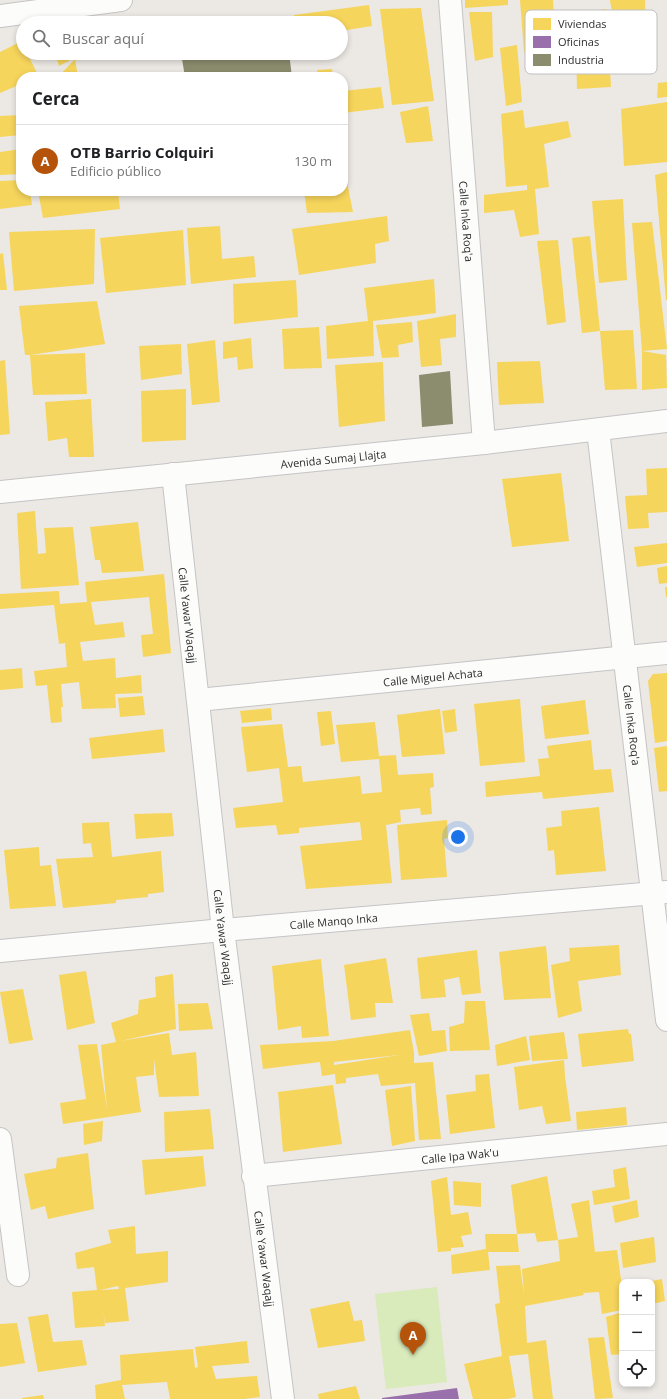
<!DOCTYPE html>
<html lang="es">
<meta charset="utf-8">
<style>
body{margin:0;font-family:"Open Sans",sans-serif;background:#f2f2f2;color:#202124}
.controls{position:absolute;right:12px;bottom:12px;display:grid;overflow:hidden;border-radius:8px;box-shadow:0 2px 6px #0003}
.controls button{width:36px;height:36px;display:grid;place-items:center;padding:0;border:0;border-bottom:1px solid #e0e0e0;background:#fff;color:#202124;font:20px sans-serif}
.you{position:absolute;left:458px;top:837px;width:14px;height:14px;margin:-10px;border:3px solid #fff;border-radius:50%;background:#1a73e8;box-shadow:0 0 0 6px #1a73e833}
.badge{display:grid;place-items:center;width:26px;height:26px;border-radius:50%;background:#b45309;color:#fff;font-size:13px;font-weight:700}
.pin{position:absolute;translate:-50% -33px;filter:drop-shadow(0 1px 2px #0008)}
.pin::after{content:'';position:absolute;top:21px;width:14px;height:12px;background:inherit;clip-path:polygon(0 0,100% 0,50% 100%)}
.list{margin:0;padding:0;list-style:none}
h2{display:flex;justify-content:space-between;align-items:center;height:52px;margin:0;padding:0 16px;font-size:17px}
h2 small{font-size:13px;font-weight:400;color:#757577}
.list li{display:grid;grid-template-columns:26px 1fr auto;gap:12px;align-items:center;box-sizing:border-box;height:72px;padding:0 16px;border-top:1px solid #e0e0e0}
.list b{display:block;font-size:15px;white-space:nowrap}
.list p{margin:0;font-size:13px;white-space:nowrap;color:#757577}
.list em{font-size:13px;font-style:normal;color:#757577}
.icon{flex:none;width:22px;height:22px;fill:none;stroke:currentColor;stroke-width:2;stroke-linecap:round;stroke-linejoin:round}
.map{position:relative;flex:none;width:667px;height:1399px;overflow:hidden}
.search{position:absolute;background:#fff;box-shadow:0 2px 6px #0003;left:16px;top:16px;width:332px;height:44px;display:flex;align-items:center;gap:10px;box-sizing:border-box;padding:0 14px;border-radius:22px;color:#757577;font-size:15px}
.panel{position:absolute;background:#fff;box-shadow:0 2px 6px #0003;left:16px;top:72px;width:332px;height:124px;border-radius:16px}
.map>svg:first-child{display:block}
</style>
<div class="map">
<svg width="667" height="1399" viewBox="0 0 667 1399">
<rect width="100%" height="100%" fill="#ece8e4"/>
<path fill="#d9eabb" d="M437,1287l10,95 -61,7 -11,-95z"/>
<path fill="#f6d55c" fill-rule="evenodd" d="M465,0h43v5l-43,3z
M520,0h33l3,51 -32,1z
M610,0h35l1,25 -32,1z
M369,5l3,21 -31,5v-8h-46l-1,-8z
M421,8l13,93 -42,4 -12,-96z
M607,9l4,78 -34,2 -2,-76z
M469,12h23l1,45 -18,4z
M22,41l1,3v9h4l12,24h-18v7l-21,9v-41z
M517,45l5,57 -16,4 -6,-58z
M55,53h29l-25,13z
M75,59l3,18h-20z
M332,69l1,8h-15l-1,-7z
M667,82v15l-10,1 1,-15z
M381,87l3,21 -41,5v-22z
M667,102v60l-43,4 -3,-57z
M428,106l5,35 -27,2 -6,-31z
M523,110l2,18 43,-7 3,16 -27,7 5,43 -14,2 4,45 -19,3 -6,-27 -30,3v-18l43,-5v-5l-21,2 -5,-73z
M21,115v20l-21,2v-21z
M21,149v25l-21,1v-23z
M667,172v128h-1l-11,-125z
M343,177h3l7,35 -46,1 -3,-22h39z
M21,180v11h9l2,14 -32,4v-28z
M38,191h80l2,18 -77,9z
M151,191h15v2l-14,3z
M623,199l4,81 -28,3 -7,-82z
M387,216l2,25 -14,3 1,19 -77,12 -7,-46z
M652,222l15,127 -25,2 -10,-128z
M220,226l2,33 32,-3 2,21 -65,7 -4,-56z
M95,229l-1,55 -80,7 -5,-59z
M183,230l3,55 -80,8 -6,-55z
M590,236l10,95 33,-1 4,59 -32,1 -5,-59 -18,2 -10,-95z
M558,240l8,82 -19,3 -10,-84z
M3,253l4,37h-7v-36z
M434,279l2,34 -63,8 1,35 -47,3 -1,-33 42,-5 -4,-33z
M296,280l2,37 -64,7 -1,-40z
M97,301l8,43 -75,11 55,-2 2,41 -54,1 -3,-40h-5l-6,-49z
M456,314v23l-16,2 2,26 -21,2 -4,-46z
M412,322l1,20 -15,3 1,12 -17,1 -6,-33z
M319,327l3,41 -38,1 -2,-40z
M251,338l2,30 -15,2 -1,-13 -14,2v-17z
M215,340l5,62 -28,3 -5,-61z
M181,344l1,30 -41,6 -2,-34z
M642,351l24,4 1,33 -25,2z
M5,360l5,74 -10,1v-74z
M540,361l4,42 -45,2 -2,-43z
M383,362l2,59 -46,6 -4,-62z
M186,389v51l-44,2 -1,-51z
M91,399l3,58h-25l-2,-19 -19,3 -3,-39z
M667,468v44l-19,1 1,15 -21,1 -3,-33 22,-1 -1,-26z
M561,473l8,68 -57,6 -10,-68z
M35,511l3,43 8,-1 -2,-25 29,-1 6,58 -58,4 -4,-76z
M138,522l6,49 -42,2 -2,-13h-5l-5,-33z
M667,543v20l-30,4 -3,-20z
M667,566v17l-8,1 -2,-16z
M164,574l7,79 -28,4 -2,-22 12,-1 -4,-37 -58,5 4,23 28,-3 2,15 -45,5 3,19 32,-3 1,20 25,-3 1,18 -27,1 1,14 -34,1 -3,-27 -18,2 2,23h-2l1,15 -11,1 -4,-38 -11,1 -2,-15 33,-4 -2,-24 -6,1 -5,-39 -54,4v-15l59,-3 1,13 27,-2 -2,-20z
M665,587h2v10h-1z
M22,668l1,20 -23,2v-20z
M667,673v68l-12,2 -7,-62 5,-7z
M143,696l2,19 -25,2 -2,-19z
M520,699l5,63 -45,4 -6,-62z
M585,700l4,34 -44,5 -4,-33z
M271,708l1,12 -30,3 -2,-12z
M440,709l5,45 -43,3 -5,-42z
M455,709l2,22 -12,2 -3,-22z
M331,711l4,33 -14,2 -4,-34z
M375,722l4,34 17,-1 2,20 35,-2 1,14 -4,1 2,26 -11,1 -1,-7 -20,2 1,12 -15,3 6,58 -86,6 -6,-43 62,-6 -2,-18 -61,6v5l-21,2 -2,-10 -40,3 -3,-20 50,-6 -4,-34 -32,4 -6,-45 41,-3 6,43 13,-1 2,16 57,-6 2,18 20,-2 -3,-33 -38,3 -5,-37z
M163,729l2,23 -73,7 -3,-21z
M591,740l3,30 17,-1 3,23 -71,7 -1,-7 -56,5 -1,-15 55,-6 -2,-17 11,-1 -2,-12z
M667,746v45l-8,1 -5,-44z
M599,807l7,64 -50,4 -2,-25 -6,1 -2,-23 16,-2 -1,-15z
M172,813l2,23 -38,3 -2,-25z
M447,820l1,18 -4,1 3,38 -46,3 -4,-55z
M109,822l3,35 49,-6 3,41 -16,2v3l-32,3v3l-53,5 -7,-49 37,-2 -2,-14 -8,1 -1,-21z
M39,847l1,19 11,-1 5,41 -46,3 -6,-59z
M619,945l2,30 -43,6 4,30 -24,7 -7,-53 19,-4 -1,-13z
M546,946l5,52 -47,2 -5,-48z
M477,950l4,43 -19,2 -3,-18 -15,3 2,17 -25,2 -4,-41z
M386,958l7,45h-18l1,14 -25,3 -7,-55z
M321,959l8,77 -27,2 -1,-12 -23,4 -6,-64z
M86,971l9,52 -28,7 -8,-55z
M173,974l3,55 -56,12 49,-8 3,22 24,-3 3,44 -40,1 -5,-38v16l-18,2 5,35 -78,12 -3,-21 26,-4 -8,-54 19,-1 10,65 -6,-64 15,-3 -5,-19 27,-9 1,-14 17,-3 -1,-20z
M23,989l10,51 -24,4 -9,-52z
M465,1001h20l5,49 -40,1 -1,-24 15,-4z
M208,1003l5,26 -34,2 -1,-27z
M429,1013l3,18 13,-1 2,21 -28,5 -9,-41z
M628,1029l1,5h2l3,27 -52,6 -4,-33z
M410,1030l4,23v10l19,-1 8,77 -22,1 -4,-57 -34,3 -3,-12 -32,4v5l-10,1 -1,-10 -13,2 -2,-14 -57,7 -3,-24 73,-4zM399,1055l-65,10v-3z
M564,1032l4,27 -36,2 -3,-25z
M526,1036l4,24 -33,6 -2,-21z
M564,1060l1,16 6,45 -25,3 -4,-18 -23,4 -5,-43z
M489,1074l6,54 -45,6 -4,-39 30,-4 -1,-16z
M333,1085l9,59 -59,8 -5,-60z
M411,1086l4,55 -23,5 -7,-56z
M626,1107l1,18 -50,5 -1,-18z
M210,1109l4,40 -49,3 -1,-40z
M103,1121l-1,20 -18,4 -1,-21z
M88,1153l6,56 -46,10 -3,-13 -14,4 -7,-36 32,-6 1,-10z
M203,1156l3,30 -61,9 -3,-35z
M626,1167l4,32 -36,6 -2,-14 23,-4 -2,-17z
M547,1176l11,64 -21,2 -2,-9 -18,1 2,18h-31l2,18 -38,4 -1,-19 35,-6 -1,-15h32l-6,-49z
M447,1177l4,38 17,-3 4,22 -11,2 3,11 -13,1v3l-13,1 -7,-71z
M453,1181l28,2v24l-27,-2z
M589,1200l6,52 22,-2 5,37v23l-20,4 -3,-22 -16,1 1,2 -59,11 2,37 19,-3 7,59h-20l-5,-45 -19,2 7,41 -8,2h-35l-9,-35 38,-8 -7,-52 5,-1 -4,-37 24,-1 4,30 -2,-26 38,-8 -2,-21 20,-3 -7,-33z
M637,1200l2,17 -24,6 -3,-17z
M135,1226l1,28 32,-3v31l-43,6 4,33 -24,2 -2,-16 2,19 -30,2 -3,-36 25,-2 -3,-23 -17,2 -2,-16 36,-10 -3,-13zM118,1286l1,3 -19,1z
M654,1237l2,25 -33,6 -3,-25z
M662,1279l3,22 -13,3v-23z
M349,1301l5,20 8,-1 3,21 -47,7 -8,-39z
M622,1312v42l-11,1 -5,-38z
M48,1314l5,28 29,-2 5,25 -49,7 -10,-55z
M17,1323l8,40 -25,4v-43z
M604,1337l9,61 -18,1 -7,-61z
M247,1341l2,22 -37,3 4,13 41,-3 3,21 -16,2h-74l-3,-17 -45,3 3,14h-29l-1,-14 26,-5 -1,-25 73,-6 2,19 3,-1 -3,-20z
M356,1386l4,13h-41l-1,-5z
M43,1395l1,4h-22v-1z"/>
<path fill="#9970ab" d="M457,1388l2,11h-77v-1z"/>
<path fill="#8c8c6e" d="M181,53h108l3,24h-107z
M450,371l3,53 -31,3 -3,-52z"/>
<g fill="none" stroke-linecap="round" stroke-linejoin="round">
<g stroke="#c5c4c5" stroke-width="24">
<g id="street">
<path id="s1" d="M450,0l34,443"/>
<path d="M0,16l121,-16"/>
<path id="s2" d="M598,430l69,590"/>
<path id="s3" d="M173,474l50,456 60,469"/>
<path id="s4" d="M0,492l484,-49 183,-22"/>
<path id="s5" d="M198,700l469,-47"/>
<path id="s6" d="M0,951l223,-21 444,-38"/>
<path d="M0,1139l18,136"/>
<path id="s7" d="M253,1176l414,-42"/>
</g>
</g>
<use href="#street" stroke="#fcfcfb" stroke-width="22"/>
</g>
<g text-anchor="middle" dominant-baseline="central" stroke-width="4" stroke-linejoin="round" paint-order="stroke">
<g font-size="11" fill="#2e2e2e" stroke="#fff">
<text stroke="none"><textPath href="#s1" startOffset="222">Calle Inka Roq'a</textPath></text>
<text stroke="none"><textPath href="#s4" startOffset="335">Avenida Sumaj Llajta</textPath></text>
<text stroke="none"><textPath href="#s3" startOffset="142">Calle Yawar Waqajj</textPath></text>
<text stroke="none"><textPath href="#s5" startOffset="236">Calle Miguel Achata</textPath></text>
<text stroke="none"><textPath href="#s2" startOffset="297">Calle Inka Roq'a</textPath></text>
<text stroke="none"><textPath href="#s6" startOffset="335">Calle Manqo Inka</textPath></text>
<text stroke="none"><textPath href="#s3" startOffset="466">Calle Yawar Waqajj</textPath></text>
<text stroke="none"><textPath href="#s7" startOffset="208">Calle Ipa Wak'u</textPath></text>
<text stroke="none"><textPath href="#s3" startOffset="790">Calle Yawar Waqajj</textPath></text>
</g>
</g>
<rect x="525" y="10" width="132" height="64" rx="6" fill="#fff" stroke="#c0c0c0" stroke-width="1"/>
<rect x="533" y="18" width="18" height="12" fill="#f6d55c"/>
<rect x="533" y="36" width="18" height="12" fill="#9970ab"/>
<rect x="533" y="54" width="18" height="12" fill="#8c8c6e"/>
<g font-size="11" fill="#2e2e2e">
<text x="558" y="28">Viviendas</text>
<text x="558" y="46">Oficinas</text>
<text x="558" y="64">Industria</text>
</g>
</svg>
<div class="controls">
<button>+</button>
<button>−</button>
<button><svg class="icon" aria-label="locate" viewBox="0 0 24 24"><circle cx="12" cy="12" r="6"/><path d="M12 2v4M12 18v4M2 12h4M18 12h4"/></svg></button>
</div>
<div class="you"></div>
<div class="pin badge" style="left:413px;top:1355px">A</div>
<div class="search"><svg class="icon" aria-label="search" viewBox="0 0 24 24"><circle cx="10" cy="10" r="6"/><path d="M15 15l6 6"/></svg>Buscar aquí</div>
<section class="panel">
<h2>Cerca<small></small></h2>
<ul class="list">
<li><span class="badge">A</span><div><b>OTB Barrio Colquiri</b><p>Edificio público</p></div><em>130 m</em></li>
</ul>
</section>
</div>
